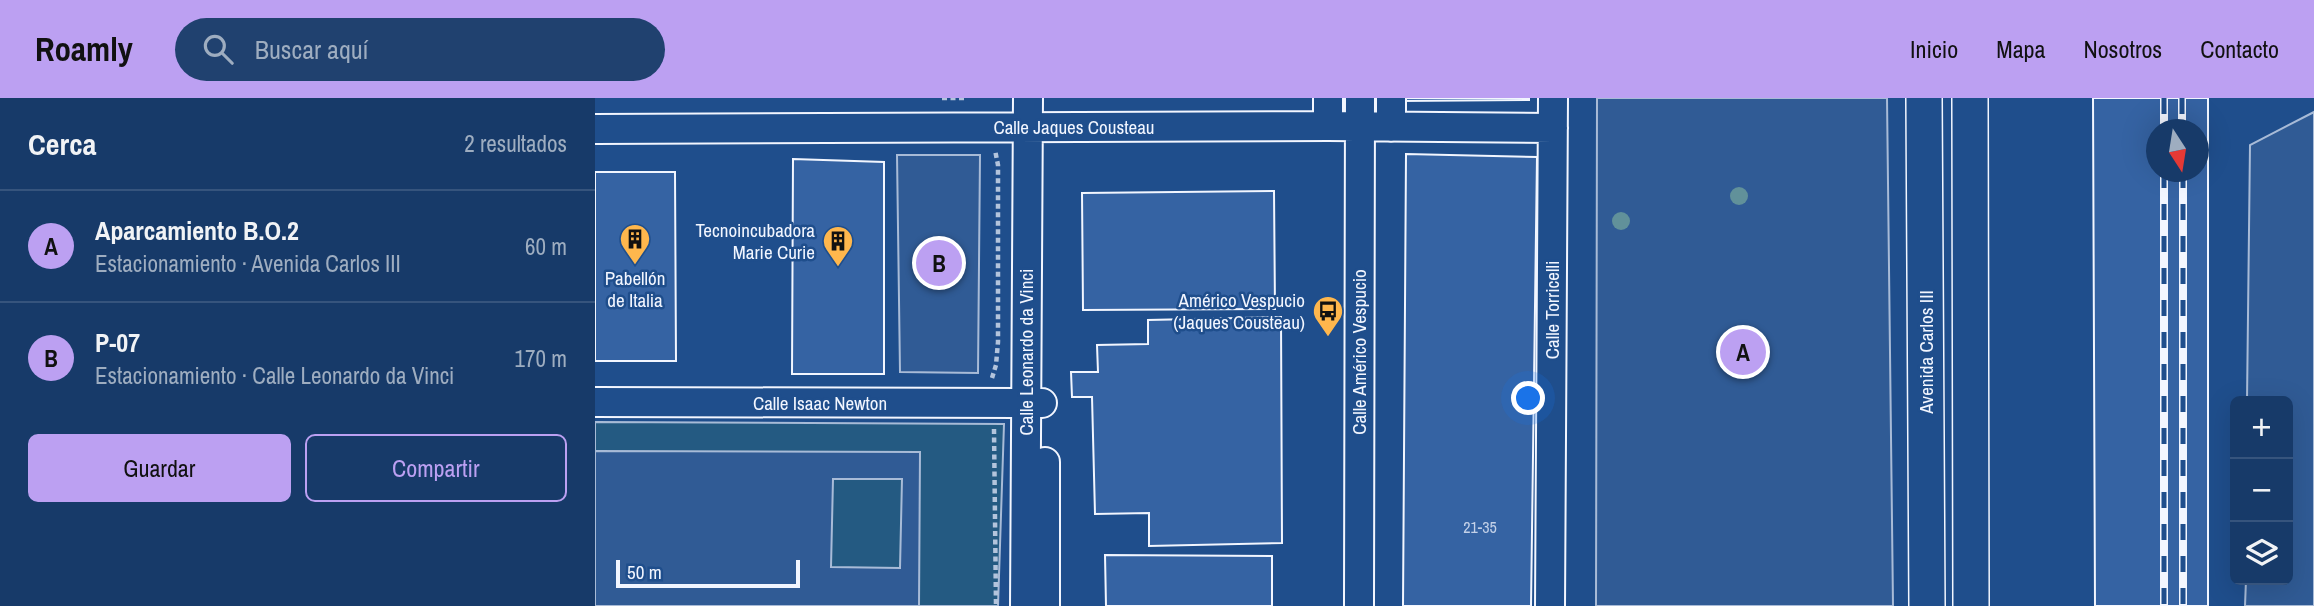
<!DOCTYPE html>
<html lang="es">
<meta charset="utf-8">
<style>
body{margin:0;font-family:"Archivo Narrow",sans-serif;background:#20416f;color:#f1f3f6}
.controls{position:absolute;right:21px;bottom:21px;display:grid;overflow:hidden;border-radius:10px;box-shadow:0 7px 28px #0002}
.controls button{width:63px;height:63px;display:grid;place-items:center;padding:0;border:0;border-bottom:2px solid #36547d;background:#173a69;color:#f1f3f6;font:35px sans-serif}
.compass{position:absolute;left:1551px;top:21px;width:63px;height:63px;border-radius:50%;background:#173a69;box-shadow:0 7px 28px #0002;rotate:168deg}
.scale{position:absolute;left:21px;bottom:18px;width:184px;box-sizing:border-box;padding-left:7px;border:4px solid #f2f6ff;border-top:0;font-size:19px;line-height:24px;white-space:nowrap;color:#f2f6ff;-webkit-text-stroke:5px #1f4e8c;paint-order:stroke}
.you{position:absolute;left:934px;top:301px;width:24px;height:24px;margin:-18px;border:5px solid #fff;border-radius:50%;background:#1a73e8;box-shadow:0 0 0 10px #1a73e833}
.badge{display:grid;place-items:center;width:46px;height:46px;border-radius:50%;background:#bca0f2;color:#111;font-size:23px;font-weight:700}
.pin{position:absolute;translate:-50% -50%;border:4px solid #fff;box-shadow:0 2px 7px #0006}
.list{margin:0;padding:0;list-style:none}
h2{display:flex;justify-content:space-between;align-items:center;height:91px;margin:0;padding:0 28px;font-size:30px}
h2 small{font-size:23px;font-weight:400;color:#9eadc0}
.list li{display:grid;grid-template-columns:46px 1fr auto;gap:21px;align-items:center;box-sizing:border-box;height:112px;padding:0 28px;border-top:2px solid #36547d}
.list b{display:block;font-size:26px;white-space:nowrap}
.list p{margin:0;font-size:23px;white-space:nowrap;color:#9eadc0}
.list em{font-size:23px;font-style:normal;color:#9eadc0}
.actions{display:flex;gap:14px;padding:21px 28px}
.actions a{flex:1;padding:16px 0;border:2px solid #bca0f2;border-radius:10px;text-align:center;font-size:24px;color:#bca0f2}
.actions .main{background:#bca0f2;color:#111}
.icon{flex:none;width:38px;height:38px;fill:none;stroke:currentColor;stroke-width:2;stroke-linecap:round;stroke-linejoin:round}
.map{position:relative;flex:none;width:1719px;height:508px;overflow:hidden}
header{display:flex;align-items:center;gap:42px;box-sizing:border-box;height:98px;padding:0 35px;background:#bca0f2;color:#111}
header strong{font-size:33px}
nav{display:flex;gap:38px;margin-inline-start:auto;font-size:24px}
.search{width:490px;height:63px;background:#20416f;display:flex;align-items:center;gap:18px;box-sizing:border-box;padding:0 24px;border-radius:38px;color:#9eadc0;font-size:26px}
main{display:flex}
aside{flex:1;background:#173a69}
.map>svg:first-child{display:block}
</style>
<header>
<strong>Roamly</strong>
<div class="search"><svg class="icon" aria-label="search" viewBox="0 0 24 24"><circle cx="10" cy="10" r="6"/><path d="M15 15l6 6"/></svg>Buscar aquí</div>
<nav><a>Inicio</a><a>Mapa</a><a>Nosotros</a><a>Contacto</a></nav>
</header>
<main>
<aside>
<h2>Cerca<small>2 resultados</small></h2>
<ul class="list">
<li><span class="badge">A</span><div><b>Aparcamiento B.O.2</b><p>Estacionamiento · Avenida Carlos III</p></div><em>60 m</em></li>
<li><span class="badge">B</span><div><b>P-07</b><p>Estacionamiento · Calle Leonardo da Vinci</p></div><em>170 m</em></li>
</ul>
<div class="actions"><a class="main">Guardar</a><a>Compartir</a></div>
</aside>
<div class="map">
<svg width="1719" height="508" viewBox="0 0 1719 508">
<rect width="100%" height="100%" fill="#1f4e8c"/>
<path fill="#245a82" stroke="#a8bbd7" stroke-width="2" d="M0,324l409,2 -6,182h-403z"/>
<path fill="#305b95" stroke="#a8bbd7" stroke-width="2" fill-rule="evenodd" d="M1002,0h290l6,508h-297z
M1719,14v494h-69l1,-26h42v-179h-41l3,-256z
M302,57h83l-2,218 -78,-1z
M0,353l325,1 -1,154h-324zM238,381h69l-2,89 -69,-1z"/>
<path fill="#3563a3" stroke="#f2f6ff" stroke-width="2" fill-rule="evenodd" d="M806,0h128v2l-128,1z
M1498,0h115v508h-113zM1562,32h42v42h-42z
M811,56l131,3 -6,449h-128z
M198,61l91,3v212h-92z
M0,74h80l1,189h-81z
M679,93l1,118 -192,1 -1,-117z
M686,219l1,226 -133,3v-33l-54,1 -3,-117h-20l-1,-25h27l-1,-27 51,-1v-24z
M510,457l167,1v50h-166z"/>
<g fill="none" stroke-linecap="round" stroke-linejoin="round">
<g stroke="#f2f6ff" stroke-width="32">
<path id="minor" d="M733,28v-28
M796,29v-29
M0,31l733,-3 225,2
M0,304l447,1
M430,508l3,-508
M450,508v-144
M764,508l1,-508
M955,508l3,-508"/>
</g>
<g stroke="#f2f6ff" stroke-width="38">
<path id="major" d="M1329,0l3,508
M1375,0l1,508"/>
</g>
<path stroke="#b3c4dc" stroke-width="4.5" stroke-dasharray="5 3.5" stroke-linecap="butt" d="M347,0h22
M397,280l4,-13 2,-23v-177l-3,-15
M399,331l2,177"/>
<use href="#minor" stroke="#1f4e8c" stroke-width="28"/>
<use href="#major" stroke="#1f4e8c" stroke-width="35"/>
<g stroke="#f2f6ff" stroke-width="8">
<path id="rail" d="M1569,0v32
M1587,0v32
M1569,74v434
M1588,74v434"/>
</g>
<use href="#rail" stroke="#1f4e8c" stroke-width="5" stroke-dasharray="16" stroke-linecap="butt"/>
</g>
<g fill="#61919a">
<circle cx="1144" cy="98" r="9"/>
<circle cx="1026" cy="123" r="9"/>
</g>
<defs>
<g id="building-pin" transform="scale(1.575)"><path d="M0 17L-7.5 6A9.5 9.5 0 1 1 7.5 6Z" fill="#ffb74d" stroke="#1f4e8c"/><path d="M-4-6H4V6H1V3H-1V6H-4ZM-2.5-4.3h1.7v1.8h-1.7ZM.8-4.3h1.7v1.8H.8ZM-2.5-1h1.7V.8h-1.7ZM.8-1h1.7V.8H.8Z" fill="#111"/></g>
<g id="bus-pin" transform="scale(1.575)"><path d="M0 17L-7.5 6A9.5 9.5 0 1 1 7.5 6Z" fill="#ffb74d" stroke="#1f4e8c"/><path d="M-5-6H5V4H4V6H2V4H-2V6H-4V4H-5ZM-3.5-4V0h7V-4ZM-3.5 1.2v1.5H-2V1.2ZM2 1.2v1.5H3.5V1.2Z" fill="#111"/></g>
</defs>
<g fill-rule="evenodd">
<use href="#building-pin" x="40" y="141"/>
<use href="#building-pin" x="243" y="143"/>
<use href="#bus-pin" x="733" y="213"/>
</g>
<g text-anchor="middle" dominant-baseline="central" stroke-width="5" stroke-linejoin="round" paint-order="stroke">
<g font-size="16" fill="#c3d1e8">
<text x="885" y="429">21-35</text>
</g>
<g font-size="19" fill="#f2f6ff" stroke="#1f4e8c">
<text x="479" y="29">Calle Jaques Cousteau</text>
<text transform="translate(957 212) rotate(-90)">Calle Torricelli</text>
<text transform="translate(431 254) rotate(-90)">Calle Leonardo da Vinci</text>
<text transform="translate(764 254) rotate(-90)">Calle Américo Vespucio</text>
<text transform="translate(1331 254) rotate(-90)">Avenida Carlos III</text>
<text x="225" y="305">Calle Isaac Newton</text>
</g>
<g font-size="19" fill="#f2f6ff" stroke="#1f4e8c" text-anchor="end">
<text x="220" y="132">Tecnoincubadora<tspan x="220" dy="22">Marie Curie</tspan></text>
<text x="40" y="180" text-anchor="middle">Pabellón<tspan x="40" dy="22">de Italia</tspan></text>
<text x="710" y="202">Américo Vespucio<tspan x="710" dy="22">(Jaques Cousteau)</tspan></text>
</g>
</g>
</svg>
<div class="controls">
<button>+</button>
<button>−</button>
<button><svg class="icon" aria-label="layers" viewBox="0 0 24 24"><path d="M12 4l9 5-9 5-9-5zM3 14l9 5 9-5"/></svg></button>
</div>
<svg class="compass" viewBox="-18 -18 36 36"><path d="M0-13l5 13h-10z" fill="#e53935"/><path d="M0 13l5-13h-10z" fill="#9eadc0"/></svg>
<div class="scale">50 m</div>
<div class="you"></div>
<div class="pin badge" style="left:1148px;top:254px">A</div>
<div class="pin badge" style="left:344px;top:165px">B</div>
</div>
</main>
